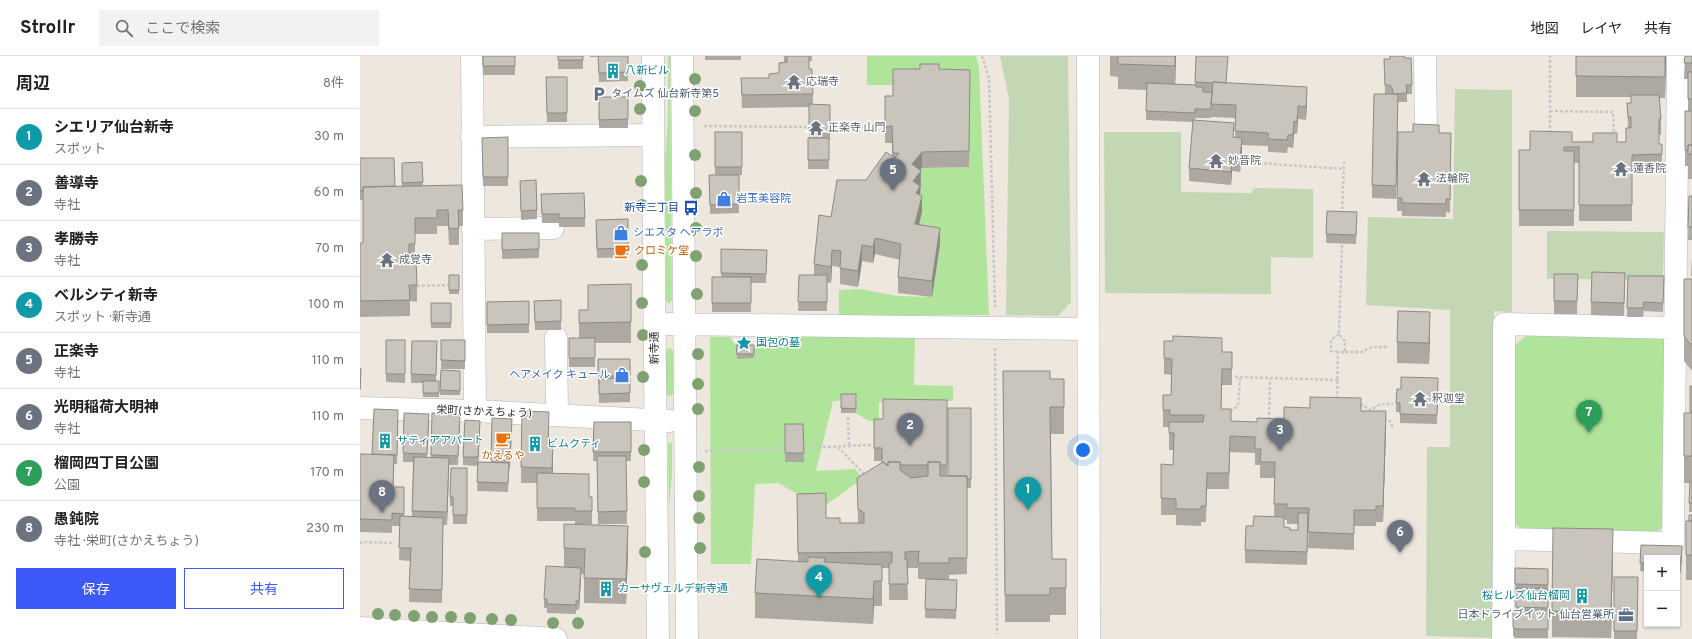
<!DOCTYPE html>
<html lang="ja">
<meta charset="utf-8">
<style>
body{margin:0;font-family:Overpass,"Noto Sans JP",sans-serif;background:#f2f2f2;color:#202124}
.controls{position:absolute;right:12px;bottom:12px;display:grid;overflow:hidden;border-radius:0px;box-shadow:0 1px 3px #0004}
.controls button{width:36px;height:36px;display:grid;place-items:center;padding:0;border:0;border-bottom:1px solid #e0e0e0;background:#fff;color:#202124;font:20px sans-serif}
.you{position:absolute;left:723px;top:394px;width:14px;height:14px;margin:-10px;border:3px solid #fff;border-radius:50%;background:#1a73e8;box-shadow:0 0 0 6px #1a73e833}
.badge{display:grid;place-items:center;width:26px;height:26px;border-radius:50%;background:#3e59fa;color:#fff;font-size:13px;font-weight:700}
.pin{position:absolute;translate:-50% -33px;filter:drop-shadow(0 1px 2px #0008)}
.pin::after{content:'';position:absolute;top:21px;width:14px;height:12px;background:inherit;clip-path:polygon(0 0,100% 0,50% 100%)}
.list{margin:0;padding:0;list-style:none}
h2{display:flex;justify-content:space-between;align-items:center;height:52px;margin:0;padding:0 16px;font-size:17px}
h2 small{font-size:13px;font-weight:400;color:#757577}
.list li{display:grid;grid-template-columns:26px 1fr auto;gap:12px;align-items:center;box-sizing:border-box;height:56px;padding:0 16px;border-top:1px solid #e0e0e0}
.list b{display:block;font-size:15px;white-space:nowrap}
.list p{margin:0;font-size:13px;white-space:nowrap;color:#757577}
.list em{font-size:13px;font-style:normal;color:#757577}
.actions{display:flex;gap:8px;padding:12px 16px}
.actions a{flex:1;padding:9px 0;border:1px solid #3e59fa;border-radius:0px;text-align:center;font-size:14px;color:#3e59fa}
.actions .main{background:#3e59fa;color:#fff}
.icon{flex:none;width:22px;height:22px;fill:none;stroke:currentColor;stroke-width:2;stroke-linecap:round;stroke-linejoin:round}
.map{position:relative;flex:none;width:1332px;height:583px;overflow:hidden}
header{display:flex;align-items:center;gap:24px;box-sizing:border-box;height:56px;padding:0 20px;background:#fff;border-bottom:1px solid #e0e0e0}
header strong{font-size:19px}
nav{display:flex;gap:22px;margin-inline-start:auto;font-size:14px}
.search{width:280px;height:36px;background:#f2f2f2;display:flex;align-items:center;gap:10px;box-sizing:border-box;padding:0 14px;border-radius:0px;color:#757577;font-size:15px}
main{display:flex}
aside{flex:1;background:#fff}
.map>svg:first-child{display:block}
</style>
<header>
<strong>Strollr</strong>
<div class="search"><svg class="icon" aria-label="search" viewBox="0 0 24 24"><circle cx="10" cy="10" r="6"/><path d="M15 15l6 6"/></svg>ここで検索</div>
<nav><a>地図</a><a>レイヤ</a><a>共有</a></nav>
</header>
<main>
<aside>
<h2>周辺<small>8件</small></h2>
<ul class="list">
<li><span class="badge" style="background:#0f9aa8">1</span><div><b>シエリア仙台新寺</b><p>スポット</p></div><em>30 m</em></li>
<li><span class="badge" style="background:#6b7280">2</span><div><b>善導寺</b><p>寺社</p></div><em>60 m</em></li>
<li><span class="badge" style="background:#6b7280">3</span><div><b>孝勝寺</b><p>寺社</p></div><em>70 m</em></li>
<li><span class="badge" style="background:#0f9aa8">4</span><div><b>ベルシティ新寺</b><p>スポット · 新寺通</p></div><em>100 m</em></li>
<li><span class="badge" style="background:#6b7280">5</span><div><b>正楽寺</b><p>寺社</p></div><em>110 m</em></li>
<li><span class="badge" style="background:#6b7280">6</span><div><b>光明稲荷大明神</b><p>寺社</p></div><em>110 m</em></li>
<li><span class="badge" style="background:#2e9e5b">7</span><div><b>榴岡四丁目公園</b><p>公園</p></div><em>170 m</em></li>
<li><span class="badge" style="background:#6b7280">8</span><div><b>愚鈍院</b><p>寺社 · 栄町(さかえちょう)</p></div><em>230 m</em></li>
</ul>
<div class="actions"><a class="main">保存</a><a>共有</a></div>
</aside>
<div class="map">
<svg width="1332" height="583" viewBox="0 0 1332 583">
<rect width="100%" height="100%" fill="#ede7de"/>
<path fill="#b0e49a" d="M308,0h2l2,244 -3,4 -3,-4 -1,-139 3,-43z
M507,0h109l3,12 10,247 -150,1v-26l21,-1 37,7 35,1 -17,-57 -3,-59 10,-13 46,-1 -48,-82h-53z
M1168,278l131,3 6,4v185l-10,7 -133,-3 -9,-8 2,-177z
M403,280l152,2 -1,47 39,1v15l-74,1v18l-10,1 -13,-8 1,-16 -16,1 -2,3h-6l-17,70 39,-2 8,9 -37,27 -32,-13 -16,-9 -23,1 -4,80h-40l-1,-227h21l6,13 17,-1z
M308,292l4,1 1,3v42l-4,3 -3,-4v-42z
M310,386l2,2v32l-3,30 1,82 -2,-144z"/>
<path fill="#c4d7b5" d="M640,0h68l3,246 -13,14 -52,-1 3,-216z
M1095,33l57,1v222l-18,-1 -1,327 -67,-2 1,-189h23v-137l-84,-5 2,-88 85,2z
M744,76h77v60l70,1 3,-5 59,1v69l-42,-1v37l-166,-1z
M1187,175l117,1 -1,48 -116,-1z"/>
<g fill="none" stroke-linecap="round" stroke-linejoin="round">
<g stroke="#b1b3bf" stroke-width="23">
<path id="minor" d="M112,0l3,355
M293,0l1,225 4,358
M322,0l5,583
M728,0l1,583
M1065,0l1,82
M112,81l181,-2
M113,173l80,-1
M309,268l419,5
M196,282l1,77
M0,352l115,3 195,10
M1144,483v-215l171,4
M0,572l196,11
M1143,583l1,-100 169,4 5,-487"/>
</g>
<path stroke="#c8c8c8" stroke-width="2.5" stroke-dasharray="3 2" stroke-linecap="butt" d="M622,0l7,23 6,228
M1190,55l63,1 1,24
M344,70l105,1
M470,71h51
M1190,77v-77
M1218,86h17
M884,106l100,7
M982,158l2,-52
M57,230l32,-1
M635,292l2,286
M978,296l-7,-1v-11l8,-6
M985,296h16l11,-5h17
M875,321l103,3
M977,343l1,-47h7v-11l-6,-7 3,-90
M1000,348l11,6 9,-6h13
M870,355l8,-5 2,-28
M488,361l1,29
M1024,362l7,4 2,7
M909,364l1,-41
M478,391l27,28
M443,392l68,-3
M345,395l80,-3
M0,488l2,-2 31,1"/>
<use href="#minor" stroke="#fff" stroke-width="22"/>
</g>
<g fill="#80a272">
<circle cx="335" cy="23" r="6"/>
<circle cx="280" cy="30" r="6"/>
<circle cx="280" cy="53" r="6"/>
<circle cx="335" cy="55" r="6"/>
<circle cx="335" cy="99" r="6"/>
<circle cx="281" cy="125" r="6"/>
<circle cx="336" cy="137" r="6"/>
<circle cx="282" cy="149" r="6"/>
<circle cx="336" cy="172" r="6"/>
<circle cx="336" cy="200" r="6"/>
<circle cx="282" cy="209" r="6"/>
<circle cx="337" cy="238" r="6"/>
<circle cx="282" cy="247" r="6"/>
<circle cx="283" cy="279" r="6"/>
<circle cx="338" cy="298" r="6"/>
<circle cx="283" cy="321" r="6"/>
<circle cx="338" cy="328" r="6"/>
<circle cx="338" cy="353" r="6"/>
<circle cx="284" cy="394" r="6"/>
<circle cx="339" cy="411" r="6"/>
<circle cx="284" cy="426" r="6"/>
<circle cx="339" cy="440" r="6"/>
<circle cx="339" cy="462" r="6"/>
<circle cx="340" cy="492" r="6"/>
<circle cx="285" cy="496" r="6"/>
<circle cx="18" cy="558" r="6"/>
<circle cx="35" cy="559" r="6"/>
<circle cx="54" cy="560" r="6"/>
<circle cx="72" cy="561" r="6"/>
<circle cx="91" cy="561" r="6"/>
<circle cx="110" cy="562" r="6"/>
<circle cx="132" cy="563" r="6"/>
<circle cx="151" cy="564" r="6"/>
<circle cx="193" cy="567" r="6"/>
<circle cx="218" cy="567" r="6"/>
</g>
<path fill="#ada9a2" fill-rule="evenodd" d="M122,0h33v19h-32z
M198,0h25v13h-25z
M230,0h38v25l-29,1 -1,-25h-8z
M345,0h36v4h-36z
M424,0h28v5h-3v8l4,25v10l17,1v35h-1v29h-21v-31h1v-31l-67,1 -1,-30h28l10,-5 5,-10z
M750,0h66l-1,28 20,1 1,-29 31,27 80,17 -1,20 -8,-1 -1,15h-3l-1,14 -5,-1 -1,6 -19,-1v-6l-26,-1 -2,27 -8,-1 -1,14 -42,-4v-13l4,-46 -47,-2v-30l-28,-1v-12l-8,-1zM851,50v11l25,1 -1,20 -40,-18v-2h16z
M1030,0l15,2 7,27v9h-5v8h-9l-2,97 -24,-1v-13l13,-91 -1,-35h6z
M1216,0h90l-1,42h-6l2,21v16h-2v9h3v27h-30v50h-53v-58h-5v63h-55v-76h11l42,-8h54l2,-14 -1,-25h4v-6h-55z
M1325,0h7v123h-4v-13h-3v-55h3v-32h-4z
M579,13l31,17 -1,81 -47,1 -2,2 1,17 -1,1v7l2,17 -3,13 21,19 -8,53 -34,-4v-16l2,-17 -25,-6 -2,9 -11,-2 -4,26 -18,-3v-17l-8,-1 -1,17 -4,-1v29h-29l1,-36h15v-11l17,-47 35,-37 26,-24v-13h-7v-47h8z
M186,21h21v45h-20z
M239,41h29v31h-29z
M355,76h27v43h-3v38l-29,1 -1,-39h6z
M1038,76l53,1 -1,80 -4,-1v5l-44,-1v-5h-5z
M148,81v49h-25l-1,-48z
M0,102l35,28h7v-23l20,-1 1,24 40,24v16h-4v19h-10l-1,-19h-11v8h-22v24l2,27v17l-7,-1v15l-50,1v-74h3v-43h-3z
M160,125l17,29v9l-16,1z
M181,138l44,24v9h-26v-4h-17z
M1329,140h3v44h-4z
M268,163v38l-31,1 -1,-38z
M997,165l-1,23 -30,-1v-9z
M142,177h37v25l-37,1z
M361,193l46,1 -1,33h-15v29h-39v-35h9z
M1332,201v19h-1z
M1194,218h24l-1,40h-23z
M89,219h10v19h-10z
M1268,220h36l-1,36 -19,-1 -1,6h-16z
M1324,223h8v92l-8,-10z
M228,229l43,37v21h-36v24h-26v-29h10v-28h9z
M1265,230l-1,30 -33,-1v-13z
M201,244v30h-26l-1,-29z
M169,245v32h-42v-31z
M71,247h20v25h-20z
M1070,277l-1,31 -32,-1v-21z
M26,284h19v43l-19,-1z
M81,284h24v29h-24z
M77,285l-1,40h3v16h-16v-14h-12v-9z
M804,285l58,11 10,16v17h-10l-1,24 10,12 48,9h5l77,-19 25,17 -3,94h-7v4h-22v24l-46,-2 1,-24h-1l-1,41 -62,-2v-13l8,-24 21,-10 1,-38h-15v-13h-5v-12l-25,-1 -1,37h-22l-1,33h-5v4l-25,-1v-10h-15v-17l12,-33 1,-15h-5v-23h-6v-32h8l1,-20 -8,-1zM924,464h3v4h11v6h-8l-6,-3z
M376,289h18v13l-17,1z
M238,303h32v43l-31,1v-18h-1z
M81,314l19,1v24h-20z
M643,315l47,8h14v55h-13l1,125h14v56h-16v7h-45z
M1078,322l-1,46 -37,-1v-11h-4v-9l5,-14z
M1330,330h2v126h-3l1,-29h-6v-70h6z
M481,338h15v19h-15z
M587,344v76h1l23,-68v80h-4v86l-18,1v4h-31v-11h-11l1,32h-19v-32h-7v38h-8l-1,18 -118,-6v-25l43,-31 -1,-68 29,24 14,5h18l-1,-45 25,-15v-2h-8v-42h9z
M14,353l24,10 -1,45h-3l-1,23h11v30h8l1,-55h-10v-9l26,-30 -2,34h4l1,-44 28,10 -2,42h-9l-2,60h-4l-1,78 -33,-1 1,-41 -11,-1 1,-34h-8v7l-32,-1v-78l12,1z
M132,362l20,10 -2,41h-1l-1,23 -31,-1 1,-25 -15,-1v-8l17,-27 -2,32h13z
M234,366h37v39h-5l1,63h-29l-1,-63h-4z
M425,368h18l1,38h-19z
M189,372v16l4,16v13l36,24h3v27h-17v-3h-38v-38h-16v-16z
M107,412v56h-14v-18h-3v-9z
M1332,459v65h-6v-59h3z
M204,468l64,27 -2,53 -42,-1v-29h-3l-2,36h-3v4l-29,-1v-5h-3v-9l20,-32z
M1281,489l41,1 -1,27h-4v-15h-30v14l-7,-1z
M1253,498l-2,84 -59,-1v-26z
M1155,512l33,1v69h-32l-3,-2v-9l3,-17z
M1254,521h24l-1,62h-23z
M566,523l31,1 -1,39 -31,-1z"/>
<path fill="#8d8a84" d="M815,0h1l-1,35z
M1305,0h1l-1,42z
M947,31v13l-1,20v-13z
M938,50v13l-1,15v-12z
M934,65v13l-1,14v-13z
M882,82v13l-2,21v-13z
M562,96v16l-10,13v-17z
M872,103v12l-1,14v-13z
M561,115l-1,32 -4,7 -3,-29z
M562,140v16l-7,28v-16z
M580,172v16l-8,53v-16z
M515,182v16l-2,9v-16z
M502,189v16l-4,26v-16z
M472,194v16l-1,17v-16z
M1070,256v21l-1,31v-21z
M1026,355v17l-3,94v-16z
M120,365v9l-2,36v-9z
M193,388v16l-1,24v-16z
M89,402v13l-2,54v-13z
M268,470v25l-2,53v-25z
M1253,473v25l-2,84v-25z
M221,512v9l-2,33v-9z
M514,525v25l-1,18v-25z"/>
<path fill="#c9c5bc" stroke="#8d8a84" d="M123,0h32v10h-32z
M198,0h25v4h-25z
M238,0h30v16l-29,1z
M427,0h22v13h3l1,25 -71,1 -1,-17h28v-4l10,-1v-10l8,-1z
M758,0h57v10l-57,-2z
M836,0h32l-2,27 -13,-1v1l-18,-1z
M1030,0h14l1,2h6l1,27h-6l1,8 -14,1 -1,-6 -2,-3h-5l-1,-26h6z
M1216,0h89v21l-89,-1z
M1325,0h7v7h-8z
M560,8h19v5l31,1 -1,81 -47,1 -10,12 9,7 -8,10 7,5 -4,7 6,3 -7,28 25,4 -8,53 -34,-4 3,-33 -26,-6 -2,9 -11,-2 -4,26 -18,-3 1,-17 -9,-1 -1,17 -17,-3 5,-49 12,2 6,-37h29l20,-28 9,6 4,-5h-6l-1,-27 -7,1v-31h8v-27h27z
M1328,16h4v27h-4z
M186,21h21v36h-20z
M853,26l94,5 -1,20 -8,-1 -1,16 -3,-1 -1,14h-5l-1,5 -19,-1v-6l-33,-2 1,-26 -25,-1z
M787,27l49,2v2h7v5h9l-1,17h-16v4l-49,-2z
M1014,38h24l-2,92 -24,-1z
M1271,39h28l2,24h-2v25h3v10l-30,1v50h-53v-58h-15v4h10v59h-55v-60h11v-19l42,1v10h21v-9h24v9h9v-14h5v-11h-3l-1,-14h4z
M239,41h29v22l-29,1z
M449,48l21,1v26h-21z
M1325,55h7v34h-4v5h-3z
M833,64l41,3 -1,14 9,1 -2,21h-8l-1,13 -42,-4z
M1053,68l26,1v8h12l-1,67 -4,-1v5l-44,-1v-5h-5l1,-66h15z
M355,76h27v35h-27z
M148,81v40h-25l-1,-39z
M448,82h21v22h-21z
M1328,89h4v9h-4z
M0,102h34l1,28 -32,1v4h-3z
M62,106l1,20 -21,1v-20z
M349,119h30v29l-29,1z
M176,124l1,30 -16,1 -1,-30z
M102,129l1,25h-5l1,18 -10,1 -1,-19h-11v8h-22v26h-6v14h7l1,27h-8l1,15 -50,1v-58h3v-56z
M224,137l1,25h-26v-4h-17l-1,-20z
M1329,140h3v31h-4z
M967,155l30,1 -1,23 -30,-1z
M268,163v29l-31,1 -1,-29z
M142,177h37v16l-37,1z
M361,193l46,1 -1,24 -45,-1z
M1232,216l33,1 -1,30 -33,-1z
M1194,218h24l-1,27h-23z
M89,219h10v15h-10z
M439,219h28v27h-29z
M1268,220h36l-1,27 -19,-1 -1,6h-16z
M352,221h39v26h-39z
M1324,223h8v67l-8,-10z
M271,228v38l-52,1v-13h9v-25z
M201,244v21l-26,1 -1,-21z
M169,245v23l-42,1v-23z
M71,247h20v20h-20z
M1038,255l32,1 -1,31 -32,-1z
M813,280l49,2v14h10v17h-10l-1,40h10v12l26,1v-4l22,1v11h5v-23l26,1v-11l51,1v13h25l-3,95h-7v4h-22v24l-46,-2 1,-24h-22v-4h-13l1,-42h-15l1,-13h-6v-12l-25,-1 -1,37h-22l-1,33h-5v3h-25v-10l-15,-1v-34l12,1 1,-32h-5v-11h34l1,-7h-34v-5h-7v-15h8l1,-36 -8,-1v-17h9z
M209,282h26v20h-26z
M26,284h19v34h-19z
M81,284h24v21l-24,-1z
M52,285h25l-1,34 -25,-1z
M376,289h18v9h-17z
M238,303h32v17h-32z
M0,312l1,1 -1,21z
M81,314l19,1v20l-20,-1z
M643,315h47v8h14v28h-14l2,152h14v29h-16v7h-45z
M1041,321l37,1 -1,37 -37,-1v-11h-4l1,-14h4z
M270,322v15l-31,1v-15z
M63,325h16v12h-16z
M1330,330h2v26h-2z
M481,338h15v15l-15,-1z
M523,343l64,1v65h-7v-3h-12v3h-28v-3h-12v3h-1l-4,-3 -1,1v-15h-8v-29h9z
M588,352h23v71h-4v-3h-19z
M14,353l24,1 -1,45 -25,-1z
M162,355l27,1 -1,32h5l-1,24 -31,-1z
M44,357l25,1 -2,40 -24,-1z
M72,357l28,1 -2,42 -27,-1z
M1324,357h8v43h-8z
M132,362l20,1 -2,41 -19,-1z
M105,364l15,1 -2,36h-15z
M234,366h37v30h-38z
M425,368h18l1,29h-19z
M0,398l34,1 -1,32h11v27l-12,-1v7l-32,-1z
M237,400h29l1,55 -29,1z
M54,401l35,1 -2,54 -35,-1z
M118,406l31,1 -1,20 -31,-1z
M523,406l5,4v-4h12v8l11,8 17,-2v-14h12v14h27v82h-18v5h-31l1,-12 -14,1v8l2,-1 1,25h-19v-21h3v-11l-94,1 -1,-59 29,-1v25h14v5h24v-10l-6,-4 -1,-31z
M91,412h16v47h-14v-18h-3z
M177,417l52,1v23h3v14h-17v-3h-38z
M1330,425h2v22h-3z
M938,457h10l-1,39 -62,-2 1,-24h7l1,-10 30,1v10l6,1v2h8z
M1329,459h3v6h-3z
M40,460l43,2 -1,72 -33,-1 2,-41h-12z
M1326,465h6v34h-6z
M204,468l64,2 -2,53 -42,-1 1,-29 -21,-1z
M1193,472l60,1 -2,84 -59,-2z
M1281,489l41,1 -1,18h-4v-6h-30v5h-7z
M448,501l17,1 -1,4 58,3v16h-8l-1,18 -118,-6 2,-34 51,3z
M186,510l35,2 -2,33h-3v4l-29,-1v-5h-3z
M1155,512l33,1v16l-33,-1z
M1254,521h24l-1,54h-23z
M566,523l31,1 -1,30 -31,-1z
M1156,532l32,1v19l-32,-1z
M1153,554l35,1v18h-32l-3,-2z"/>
<defs>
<g id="building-bare" transform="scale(1.2)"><path d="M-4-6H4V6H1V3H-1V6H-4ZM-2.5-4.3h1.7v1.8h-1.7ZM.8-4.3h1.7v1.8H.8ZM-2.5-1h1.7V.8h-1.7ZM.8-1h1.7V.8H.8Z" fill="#0f9aa8" stroke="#fff" stroke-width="2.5" paint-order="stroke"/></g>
<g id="temple-bare" transform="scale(1.2)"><path d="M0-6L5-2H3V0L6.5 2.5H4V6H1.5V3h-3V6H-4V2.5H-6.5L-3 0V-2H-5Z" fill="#6b7280" stroke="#fff" stroke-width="2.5" paint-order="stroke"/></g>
<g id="parking-bare" transform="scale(1.2)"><path d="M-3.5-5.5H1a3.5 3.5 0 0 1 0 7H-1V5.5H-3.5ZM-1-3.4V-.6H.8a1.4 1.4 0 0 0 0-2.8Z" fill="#5c6f8a" stroke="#fff" stroke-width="2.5" paint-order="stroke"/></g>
<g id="shop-bare" transform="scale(1.2)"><path d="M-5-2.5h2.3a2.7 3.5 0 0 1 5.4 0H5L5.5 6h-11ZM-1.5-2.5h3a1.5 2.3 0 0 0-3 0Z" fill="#3f7fe0" stroke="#fff" stroke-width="2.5" paint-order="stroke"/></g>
<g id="bus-bare" transform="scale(1.2)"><path d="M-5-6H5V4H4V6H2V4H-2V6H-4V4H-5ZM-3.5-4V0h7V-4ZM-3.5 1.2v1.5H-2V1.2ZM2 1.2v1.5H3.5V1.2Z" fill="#1a4fb4" stroke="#fff" stroke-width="2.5" paint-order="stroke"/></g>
<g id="cafe-bare" transform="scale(1.2)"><path d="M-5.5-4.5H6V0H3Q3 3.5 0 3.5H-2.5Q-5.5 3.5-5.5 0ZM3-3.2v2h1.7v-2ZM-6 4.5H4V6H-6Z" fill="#e8710a" stroke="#fff" stroke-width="2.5" paint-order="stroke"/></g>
<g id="sight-bare" transform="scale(1.2)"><path d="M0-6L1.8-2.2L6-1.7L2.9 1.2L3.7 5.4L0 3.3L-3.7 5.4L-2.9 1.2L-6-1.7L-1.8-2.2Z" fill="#0f9aa8" stroke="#fff" stroke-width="2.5" paint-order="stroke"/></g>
<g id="office-bare" transform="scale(1.2)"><path d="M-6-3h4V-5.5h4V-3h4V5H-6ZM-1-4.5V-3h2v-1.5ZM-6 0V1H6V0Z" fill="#5c6f8a" stroke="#fff" stroke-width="2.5" paint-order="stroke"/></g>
</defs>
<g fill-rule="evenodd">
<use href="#building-bare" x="253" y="15"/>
<use href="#temple-bare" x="434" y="26"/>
<use href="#parking-bare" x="239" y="38"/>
<use href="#temple-bare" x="456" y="72"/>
<use href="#temple-bare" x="856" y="105"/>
<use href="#temple-bare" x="1261" y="113"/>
<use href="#temple-bare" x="1064" y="123"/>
<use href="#shop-bare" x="364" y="143"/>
<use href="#bus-bare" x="331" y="152"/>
<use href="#shop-bare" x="261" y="177"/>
<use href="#cafe-bare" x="262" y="195"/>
<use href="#temple-bare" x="27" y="204"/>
<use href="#sight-bare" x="384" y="287"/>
<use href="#shop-bare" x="262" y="319"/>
<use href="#temple-bare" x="1060" y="343"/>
<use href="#cafe-bare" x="143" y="383"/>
<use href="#building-bare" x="25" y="385"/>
<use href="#building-bare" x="175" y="388"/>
<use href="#building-bare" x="246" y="533"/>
<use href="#building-bare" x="1222" y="540"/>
<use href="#office-bare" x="1266" y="559"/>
</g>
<g text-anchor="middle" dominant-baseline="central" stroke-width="3" stroke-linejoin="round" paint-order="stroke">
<g font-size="11" fill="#0d838f" stroke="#fff" text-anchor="start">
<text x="265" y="15">八新ビル</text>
<text x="396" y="287">国包の墓</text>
<text x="37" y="385">サティアアパート</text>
<text x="187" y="388">ビムクティ</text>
<text x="258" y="533">カーサヴェルデ新寺通</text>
<text x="1210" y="540" text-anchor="end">桜ヒルズ仙台榴岡</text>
</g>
<g font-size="11" fill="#5b616d" stroke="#fff" text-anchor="start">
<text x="446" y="26">応瑞寺</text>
<text x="468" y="72">正楽寺 山門</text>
<text x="868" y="105">妙音院</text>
<text x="1273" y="113">蓮香院</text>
<text x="1076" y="123">法輪院</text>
<text x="39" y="204">成覚寺</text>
<text x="1072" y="343">釈迦堂</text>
</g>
<g font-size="11" fill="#4e5e75" stroke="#fff" text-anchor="start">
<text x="251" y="38">タイムズ 仙台新寺第5</text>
<text x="1254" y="559" text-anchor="end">日本ドライブイット 仙台営業所</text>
</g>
<g font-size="11" fill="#366cbe" stroke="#fff" text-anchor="start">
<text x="376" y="143">岩玉美容院</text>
<text x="273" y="177">シエスタ ヘアラボ</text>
<text x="250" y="319" text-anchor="end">ヘアメイク キュール</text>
</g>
<g font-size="11" fill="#164399" stroke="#fff" text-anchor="end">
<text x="319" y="152">新寺三丁目</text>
</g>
<g font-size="11" fill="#c56008" stroke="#fff" text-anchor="start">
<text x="274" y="195">クロミケ堂</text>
<text x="143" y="400" text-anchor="middle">かえるや</text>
</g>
<g font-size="11" fill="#2b2b2b" stroke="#fff">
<text transform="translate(295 292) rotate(-91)">新寺通</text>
<text transform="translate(124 356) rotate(2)">栄町(さかえちょう)</text>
</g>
</g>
</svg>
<div class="controls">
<button>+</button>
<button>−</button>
</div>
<div class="you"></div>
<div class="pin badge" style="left:668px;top:454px;background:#0f9aa8">1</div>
<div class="pin badge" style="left:550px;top:390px;background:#6b7280">2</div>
<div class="pin badge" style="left:920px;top:395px;background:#6b7280">3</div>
<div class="pin badge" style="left:459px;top:542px;background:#0f9aa8">4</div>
<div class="pin badge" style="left:533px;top:135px;background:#6b7280">5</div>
<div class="pin badge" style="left:1040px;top:497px;background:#6b7280">6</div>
<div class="pin badge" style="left:1229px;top:377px;background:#2e9e5b">7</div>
<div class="pin badge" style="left:22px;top:457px;background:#6b7280">8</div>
</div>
</main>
